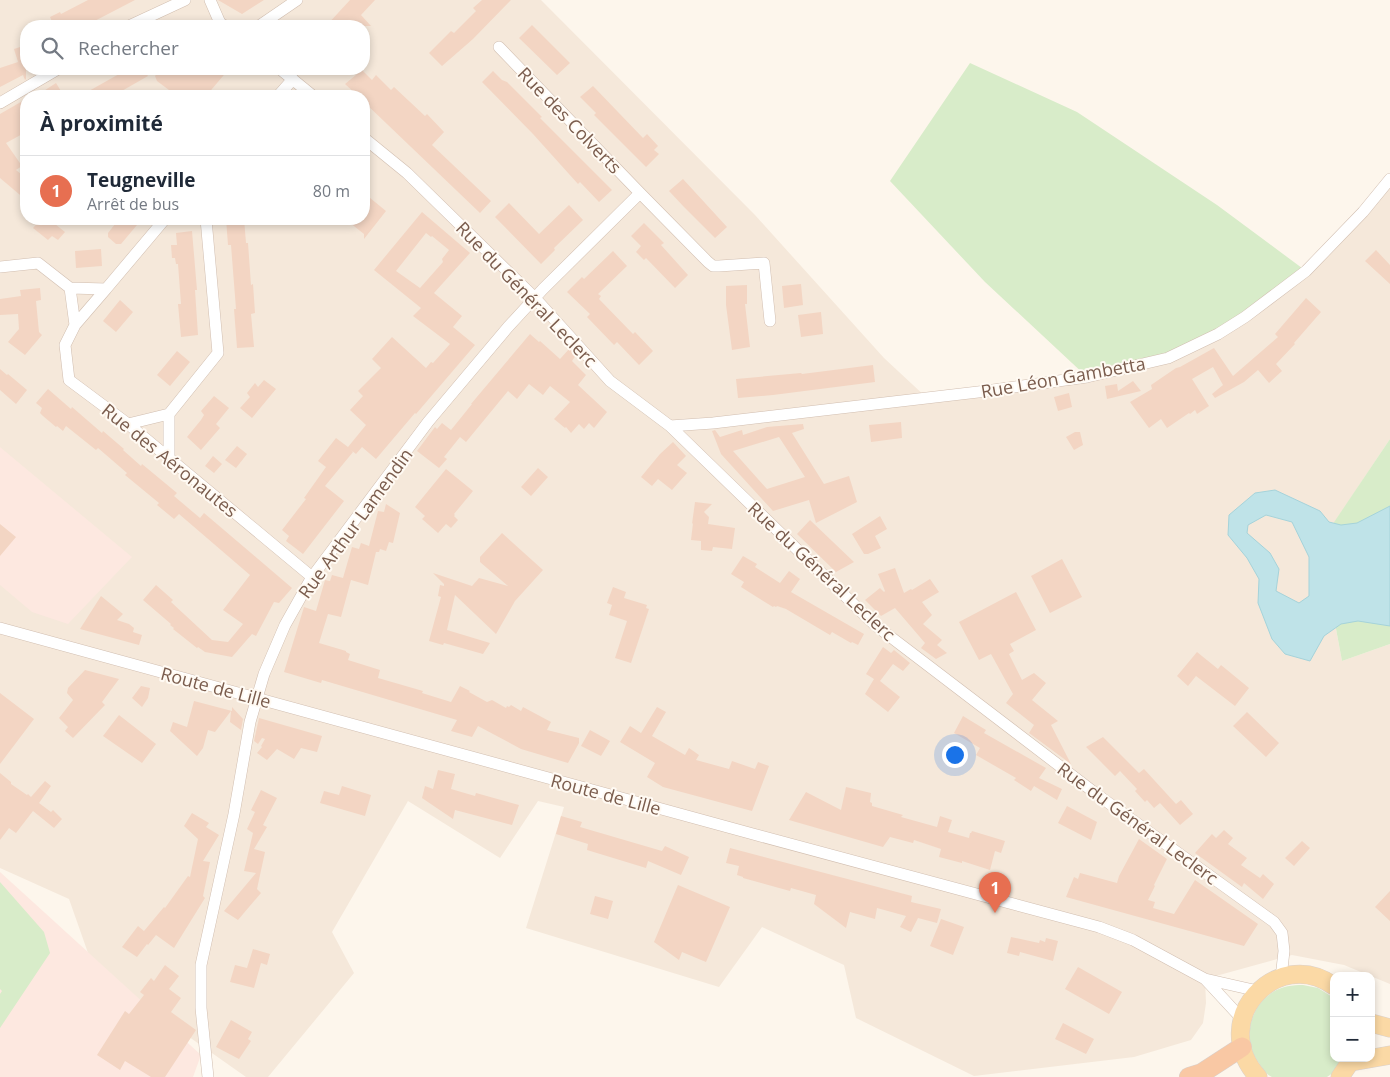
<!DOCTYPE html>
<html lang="fr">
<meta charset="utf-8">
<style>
body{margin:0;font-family:"Open Sans",sans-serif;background:#f6f6f7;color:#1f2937}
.controls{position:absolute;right:15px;bottom:15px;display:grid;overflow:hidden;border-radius:10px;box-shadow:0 2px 8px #0003}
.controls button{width:45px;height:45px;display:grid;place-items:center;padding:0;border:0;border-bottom:1px solid #e0e1e3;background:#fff;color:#1f2937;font:25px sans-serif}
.you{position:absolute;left:954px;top:754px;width:18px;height:18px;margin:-12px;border:4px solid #fff;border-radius:50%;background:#1a73e8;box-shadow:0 0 0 8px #1a73e833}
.badge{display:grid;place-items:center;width:32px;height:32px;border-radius:50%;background:#e76f51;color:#fff;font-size:16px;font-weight:700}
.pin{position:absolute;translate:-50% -41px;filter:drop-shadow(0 1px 2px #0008)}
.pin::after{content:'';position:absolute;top:26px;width:18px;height:15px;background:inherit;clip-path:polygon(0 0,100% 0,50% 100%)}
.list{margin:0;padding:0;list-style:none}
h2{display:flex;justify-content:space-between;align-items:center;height:65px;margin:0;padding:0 20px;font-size:21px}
h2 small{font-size:16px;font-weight:400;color:#747a83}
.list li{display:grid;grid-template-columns:32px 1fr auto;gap:15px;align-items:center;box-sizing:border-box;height:70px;padding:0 20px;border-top:1px solid #e0e1e3}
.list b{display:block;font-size:19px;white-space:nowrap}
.list p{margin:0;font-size:16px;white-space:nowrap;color:#747a83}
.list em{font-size:16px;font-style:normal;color:#747a83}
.icon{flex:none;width:28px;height:28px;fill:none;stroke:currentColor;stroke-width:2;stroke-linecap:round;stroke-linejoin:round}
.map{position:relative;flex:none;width:1390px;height:1077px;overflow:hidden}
.search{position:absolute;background:#fff;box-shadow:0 2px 8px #0003;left:20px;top:20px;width:350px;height:55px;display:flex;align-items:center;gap:12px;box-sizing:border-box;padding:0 18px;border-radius:20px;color:#747a83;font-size:19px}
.panel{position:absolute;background:#fff;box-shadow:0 2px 8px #0003;left:20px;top:90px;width:350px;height:135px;border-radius:20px}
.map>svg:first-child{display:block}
</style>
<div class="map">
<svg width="1390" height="1077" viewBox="0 0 1390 1077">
<rect width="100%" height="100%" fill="#fdf6ec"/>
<path fill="#f5e8da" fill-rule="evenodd" d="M0,0h541l214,215 129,143 43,40 160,-21 219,-106 84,-92v260l-70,105 22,117 48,-17v340l-46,-19 -52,-10 -87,24 1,24 -3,20 -12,17 -57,17 -160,19 -118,-58 -12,-53 -82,-38 -43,60 -193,-59 38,-121 -26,-6 -38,57 -92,-57 -76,131 22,41 -86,104h-22l-152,-107 -25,-71 -69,-31zM26,26h338v43h-338zM26,96h338v123h-338z"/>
<path fill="#fde8e0" d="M0,447l132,110 -64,67 -36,-12 -32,-27z
M0,872l201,183 -8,22h-193z"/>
<path fill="#d8ecc9" d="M970,63l107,49 140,93 89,66 -60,46 -78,41 -81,19 -102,-95 -95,-101z
M1390,439v205l-48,17 -22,-118z
M0,882l44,50 6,21 -50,75v-34l2,-3 -2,-2z
M1303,985l15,3 16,10v60h10c-3,8 -10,15 -17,19 -14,0 -29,0 -43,0 -3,0 -9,0 -12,0 -5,-2 -10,-9 -13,-14 -17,-23 -10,-56 14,-71 9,-6 20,-7 30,-7z"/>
<path fill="#bfe3e8" stroke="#a5d3da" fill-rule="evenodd" d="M1275,490l45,21 9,11 12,3 16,-2 33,-17v120l-32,-5 -17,3 -17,12 -14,25 -25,-7 -13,-15 -14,-36 1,-24 -12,-21 -19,-23 1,-20 26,-22zM1266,515l26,7 17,35v39l-10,7 -23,-12 3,-22 -9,-16 -23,-20 1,-8z"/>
<path fill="#f3d5c3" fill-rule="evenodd" d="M88,0h47l-50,26h-31l-4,-9 10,-5 1,2z
M218,0h46l-22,14z
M350,0h25l-14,15 10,11h-45z
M482,0h29l-38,39 -31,27 -13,-13 22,-22 3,2 22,-22 -3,-3z
M532,25l38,38 -13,12 -38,-37z
M26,45v34l-1,1 -2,-5 -23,12v-19l18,-6 -4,-13z
M128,69h15l5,7 -35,20h-33z
M161,69h68l-23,27h-29l-20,-15 -2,-5z
M362,70l10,10 4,-5 15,15 3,-3 31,29 2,-2 17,18 -12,13 59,56 -11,12 -116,-111v-6h-6l-13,-12z
M493,71l9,9 5,2 35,35 -2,1 72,72 -13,12 -19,-20 -2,2 -45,-50 -51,-52z
M56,83l8,13h-28z
M593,86l50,52 4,-4 11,12 -4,4 5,4 -13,13 -52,-52 2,-2 -16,-16z
M26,99v33l-20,11 16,23 -6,4 10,8v22l-26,-22v-64z
M683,179l44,48 -12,11 -31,-31 -15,-16z
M364,193l22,18 -22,28v-5l-19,-15h19z
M509,203l30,31 30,-29 14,15 -29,28 1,2 -14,14 -46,-47z
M422,212l48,41 -36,40 28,23 -9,11 22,18 -59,69 -1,-1 -39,46 -14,-12 -6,7 -5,-4 2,2 -28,34 19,15 -41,53 -17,-13 3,-5 -7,-6 24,-31 -2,-1 22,-31 -8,-6 18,-23 12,9 18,-22 -16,-15 13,-14 -5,-5 23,-23 -9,-9 20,-22 34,31 5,-6 2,1 17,-19 -37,-28 8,-8 -47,-38zM426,233l5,4 1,-1 17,14 -7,9 1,3 -23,26 -24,-17z
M41,219l6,4 3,-3 15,12 -7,8 -6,-4 -4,4 -15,-12z
M119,219h23l-21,25h-5l-8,-7v-4z
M226,219h18l2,24h2l3,42 2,-1 2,29 -4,1 3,33 -17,1 -3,-39h2l-5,-64h-3z
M644,223l20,20 -3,2 27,30 -13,13 -29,-30 -2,2 -8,-8 5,-6 -10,-10z
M192,231l5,59h-2l3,45 -17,2 -3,-33h3l-3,-40h-2l-1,-6h-3l-1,-13h6l-1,-12z
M101,249l1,17 -26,2 -1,-17z
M1376,250l14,15v19l-25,-23z
M613,251l14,15 -29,28 3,2 -2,3 34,35 2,-2 18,19 -14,14 -22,-23 -3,3 -27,-28 3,-3 -23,-22 15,-15 2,2z
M801,284l2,21 -19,3 -2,-22z
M747,285v19h-2l5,43 -18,3 -6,-45v-19z
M40,288l1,12 -5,1 3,31 3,3 -17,20 -17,-13 11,-13 -1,-15 -18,1v-16l21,-3 -1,-6z
M1306,298l15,14 -27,31 1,1 -19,20 6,7 -13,12 -11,-13 -14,12 -29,16 -3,-4 11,-9 -10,-18 -21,12 17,27 -12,8 -2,-4 -5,4 -1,-1 -22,15 -6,-9 -12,9 -19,-26 22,-13 -1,-4 25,-17 4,-1 34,-19 19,28 45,-39 -3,-3z
M120,300l13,12 -17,20 -13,-11z
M821,312l2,22 -22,3 -3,-22z
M530,334l9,8 1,-1 20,18 10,-11 6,7 -4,6 14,14 -8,10 29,27 -13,16 -5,-5 -5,6 -5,-5 -8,9 -5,-6 -1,1 -11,-9 16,-17 -20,-16 -7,9 -14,-11 -12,15 -9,-8 -42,51 -6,-5 -16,20 3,2 -8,9 -22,-17 18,-24 2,2 5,-6 9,7 21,-26h-1z
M177,351l13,11 -20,24 -13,-11z
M873,365l2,17 -102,13 -35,3 -2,-19 65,-6 1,1z
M0,369l7,6 1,-1 19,16 -11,14 -16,-14z
M264,380l12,9 -24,29 -12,-10 10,-11 -3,-4 8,-10 3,4z
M1133,381l8,10 -34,8 -2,-13 12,-2 1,7z
M48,389l23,20 1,-2 30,26 1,-2 21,18 -1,1 18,16 1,-2 35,29 -3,3 26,22 4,-5 88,75 -13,15 -5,-1 -18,34 -4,-2 -20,23 -27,-5 -7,-5 -1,1 -24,-19 1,-1 -4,-3 1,-1 -28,-24 13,-15 17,15 -2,2 41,38 16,2 15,-18 -20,-14 27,-35 -71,-61 -5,5 -17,-14 2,-2 -34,-28 2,-2 -29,-25 -2,2 -30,-24 -3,5 -6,-5 -1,1 -13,-11 -3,-3 2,-5 -6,-5z
M1069,393l3,14 -14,4 -4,-14z
M214,396l15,12 -13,16 4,4 -19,22 -14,-13 14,-17 3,-5 -3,-4z
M901,422l1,16 -31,4 -2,-17z
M803,424l1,5 -12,4 32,51 25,-8 8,26 -41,21 -7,-23 -36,11 -52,-57 -9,-23 3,-1 5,7 22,-7 1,5 24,-8zM779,437l26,40 -38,12 -34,-38z
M1075,432h5l3,13 -9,5 -8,-13z
M673,442l13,14 -9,9 10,8 -15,17 -14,-11 -6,7 -11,-9 19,-23z
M237,446l10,8 -11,14 -11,-8z
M213,456l9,8 -8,9 -9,-7z
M538,468l10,9 -17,19 -10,-9z
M446,469l27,22 -19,23 1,1 -1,1 4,4 -7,8 -5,-4 -8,9 -16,-14 3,-3 -10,-9z
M695,502l17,2 -8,8 5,5 -1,7 27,4 -3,21 -19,-2 -1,4 -11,-1v-9l-10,-1 2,-17 -1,1z
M386,504l14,9 -7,30 -4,-1 -3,9 -6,-2 -1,3h-3l-8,33 -17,-5 -10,37 -13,-3 -9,29 27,8v1l4,2 -2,6 32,10 -2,8 45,13 -1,2 29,9 9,-16 10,5 -1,1 18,10 5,-2 14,8 1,-2 2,1 2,-2 10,6 2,-4 28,15 -4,8 32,8v5l-11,20 -47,-14 -43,-23 -6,11 -21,-6 6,-11 -135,-40 -1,3 -37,-11 20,-65 12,4 9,-31 5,1 2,-6 11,3 9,-31 7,2 2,-6 8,3 9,-35 6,1z
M880,516l7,13 -12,7 6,12 -13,6h-4l-12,-20z
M810,520l44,42 -18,10 -39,-38z
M0,524l16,13 -16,19z
M502,533l41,37 -28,31 -19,33 -41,-39 -8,35 43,13 -7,11 -39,-11 -1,2 -14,-4 12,-44 -3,-1 2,-11 4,1v-2l-11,-11 39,13 7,-8 29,8 -28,-24v-5z
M743,556l14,8 -2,3 25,16 9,-12 11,8 -9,13 73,42 -6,11 -6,-3 -1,1 -19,-11 -2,3 -44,-26 -9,-3 -1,1 -2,-1 -1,1 -32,-20 3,-5 -13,-8z
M1062,559l20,38 -32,16 -19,-37z
M895,568l9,25 7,-4 1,1 18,-11 9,13 -17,10 10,13 -9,9 19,16 -5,5 10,8 -11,6 -15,-11 4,-5 -30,-35 -14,8 -16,-16 15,-12 4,4 1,-1 -7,-17z
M613,587l13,5 -2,6 23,7 -1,3 3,1 -18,54 -16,-5 12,-37 -18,-6 3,-10 -5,-2z
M1016,592l20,38 -26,14 4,7 -5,3 13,26 12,-7 12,10 -14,17 26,21 -7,4 20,39 -42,-31 5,-8 -28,-22 7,-9 -22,-40 -12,6 -20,-38z
M101,596l22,18 -6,6 12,4 5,4 -1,4 9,3 -3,10 -59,-16z
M883,647l8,6 3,-3 16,13 -7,8 -10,-7 -13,17 20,16 -12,15 -23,-18 9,-15 -8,-5z
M1197,652l21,17 3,-4 28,23 -14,18 -39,-30 -8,10 -11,-10z
M85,670l34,9 -17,23 3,3 -32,33 -8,-7 3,-4 -9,-9 14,-18 -6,-7 1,-5z
M141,686l9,2 -2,10 -6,9 -10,-9z
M0,693l34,26 -34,45z
M194,701l38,10v-4l11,12 -2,11 -11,-8 1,-11 -16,21 -7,-2 -5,18 -6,8 -27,-25 3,-9 14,5z
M657,707l9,5 -14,24 33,19 4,-7 10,7 -3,5 33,9 3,-8 23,8 3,-7 11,4 -17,45 -89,-24 -16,-10 8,-14 -35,-21 10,-16 11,7z
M1247,712l32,31 -13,14 -33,-31z
M119,715l37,29 -14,19 -39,-27z
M963,716l23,14 -2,3 62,35 -7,10 23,11 -5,11 -23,-14 -3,5 -17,-11 2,-2 -40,-23 4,-7 -26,-15z
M259,718l63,18 -5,16 -16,-4 -7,11 -17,-10 -10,11 -10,-7 5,-6 -1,-1 4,-7 -3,-1 -4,6 -4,-3z
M590,730l20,11 -9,15 -20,-10z
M1103,737l36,36 5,-4 32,35 5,-4 12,14 -13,11 -20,-22 -6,5 -7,-8 -2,2 -10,-11 2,-2 -17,-18 -5,5 -29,-29z
M438,770l17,4 -4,15 24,7 1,-3 43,12 -7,20 -57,-15 -2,9 -31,-21 3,-12 8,3z
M0,773l11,9v2l16,11 1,-1 3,3 14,-16 6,5 -12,17 12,9 2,-2 9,9 -8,9 -21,-17 -17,22 -7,-5 -9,12z
M342,786l29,9 -6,21 -45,-13 4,-12 15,4z
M846,787l25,6 -1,9 2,1v3l31,9 -2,2 36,10 3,-11 12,4 -4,12 21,6 1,-5h1l1,-2 33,10 -4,12 -6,-2 -5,19 -28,-9v2l-23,-6 2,-8 -27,-9 -1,3 -23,-6 -7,10 -94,-27 17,-28 35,18z
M261,790l16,8 -14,27 4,2 -13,22 11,3 -8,37 4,4 -23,27 -14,-9 32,-38 -12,-2 9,-38 -6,-4 8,-17 -4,-2z
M1067,806l30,16 -6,18 -33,-17z
M192,813l17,10 -3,4 13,8 -16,26 7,1 -7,34 2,2 -31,50 -18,-13 -8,10 -1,-1 -10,13 -15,-10 16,-21 6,5 20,-24 1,1 23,-32 2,1 8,-38 -14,-13z
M561,816l21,6 -2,5 82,24 3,-5 24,11 -8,18 -33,-14 -2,7 -59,-18 1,-6 -32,-10z
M1224,830l9,8 -5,6 19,14 -6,7 19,13 3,-4 11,10 -11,15 -19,-16 -2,4 -47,-34 17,-19 4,4z
M1139,839l28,20 -13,26 1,1 -7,14 7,2 -2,6 21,6 21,-34 63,44 -14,22 -178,-49 8,-20 4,2 2,-6 37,10 2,-7z
M1302,841l8,7 -16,18 -9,-8z
M730,848l182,48 -1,6 30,7 -4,14 -19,-5 -7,14 -11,-5 6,-11 -29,-8 -2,11 -25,-7 -4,16 -32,-24 2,-9 -25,-7 -1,3 -47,-13v-1l-6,-2 2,-9 -13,-3z
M678,885l52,22 -24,55 -24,-10 -3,8 -25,-18z
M1390,891v30l-15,-14z
M595,896l18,5 -5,18 -18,-5z
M941,919l23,8 -11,28 -23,-9z
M1011,937l28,6 1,-3 5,2 1,-4 12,3 -5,20 -33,-9 -1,4 -12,-3z
M253,949l17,5 -3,11 -6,-2 -7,25 -24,-6 5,-17 12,3z
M165,965l14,11 -10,13 12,9 -10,14 25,18 -31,47h-14l-26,-16 -5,9 -23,-15 28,-44 4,3 15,-19 -4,-3 11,-14 3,3z
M1078,967l44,25 -13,22 -44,-25z
M231,1020l21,12 -4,7 3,2 -12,18 -23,-12z
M1063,1023l31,16 -8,15 -31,-15z"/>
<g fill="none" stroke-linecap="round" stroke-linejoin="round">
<g stroke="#d1beb0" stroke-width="12">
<path id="minor" d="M210,0l10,23 5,3
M129,26l56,-26
M259,26l38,-26
M499,47l141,146 68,69 5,4h6l45,-3 6,58
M280,69l33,27
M278,96l15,-17
M0,103l58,-34
M364,138l43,35 128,125 75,83 60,45 205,199 224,171 175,126 8,11 2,18 -3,27
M0,267l38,-4 32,25 36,1 59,-70
M70,288l5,37
M106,289l-31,36 -10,20 4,35 59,44 184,153
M169,414l49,-61 -12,-134
M128,424l41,-10v44
M670,426l43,-3 265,-31 109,-15 81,-19 50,-24 27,-17 61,-46 57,-59 27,-33
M0,628l753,206 346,93 34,13 72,39 53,12
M1205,979l37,40
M208,1077l-7,-69v-43l33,-151 16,-92 14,-48 21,-49 27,-48 116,-155 80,-95 35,-38 97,-96"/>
</g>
<g stroke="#dad1cd" stroke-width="19">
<path id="primary" d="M1371,1023l19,5
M1351,1062l39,-7
M1258,1077c-51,-57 19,-132 76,-91
M1340,1077l13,-19"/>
</g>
<g stroke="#dad1cd" stroke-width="20">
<path id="trunk" d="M1189,1077l13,-4 40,-26"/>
</g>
<use href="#minor" stroke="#fff" stroke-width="11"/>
<use href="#primary" stroke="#fbd9a5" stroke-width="18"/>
<use href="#trunk" stroke="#f9c8a4" stroke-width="19"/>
</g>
<g text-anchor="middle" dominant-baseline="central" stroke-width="4" stroke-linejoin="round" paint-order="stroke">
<g font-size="18" fill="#7a5c4d" stroke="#fffaf3">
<text transform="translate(570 120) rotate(46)">Rue des Colverts</text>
<text transform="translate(527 294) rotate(46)">Rue du Général Leclerc</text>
<text transform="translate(1063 377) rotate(-10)">Rue Léon Gambetta</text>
<text transform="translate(170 460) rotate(39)">Rue des Aéronautes</text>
<text transform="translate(355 523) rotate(-54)">Rue Arthur Lamendin</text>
<text transform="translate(822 571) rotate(43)">Rue du Général Leclerc</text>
<text transform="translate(216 687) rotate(15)">Route de Lille</text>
<text transform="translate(606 794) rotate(15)">Route de Lille</text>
<text transform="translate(1138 823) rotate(36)">Rue du Général Leclerc</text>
</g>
</g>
</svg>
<div class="controls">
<button>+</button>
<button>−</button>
</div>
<div class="you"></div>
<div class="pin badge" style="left:995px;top:913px">1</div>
<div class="search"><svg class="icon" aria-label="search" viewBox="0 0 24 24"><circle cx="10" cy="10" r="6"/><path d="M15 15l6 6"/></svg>Rechercher</div>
<section class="panel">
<h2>À proximité<small></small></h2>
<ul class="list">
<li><span class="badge">1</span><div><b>Teugneville</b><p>Arrêt de bus</p></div><em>80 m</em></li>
</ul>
</section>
</div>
